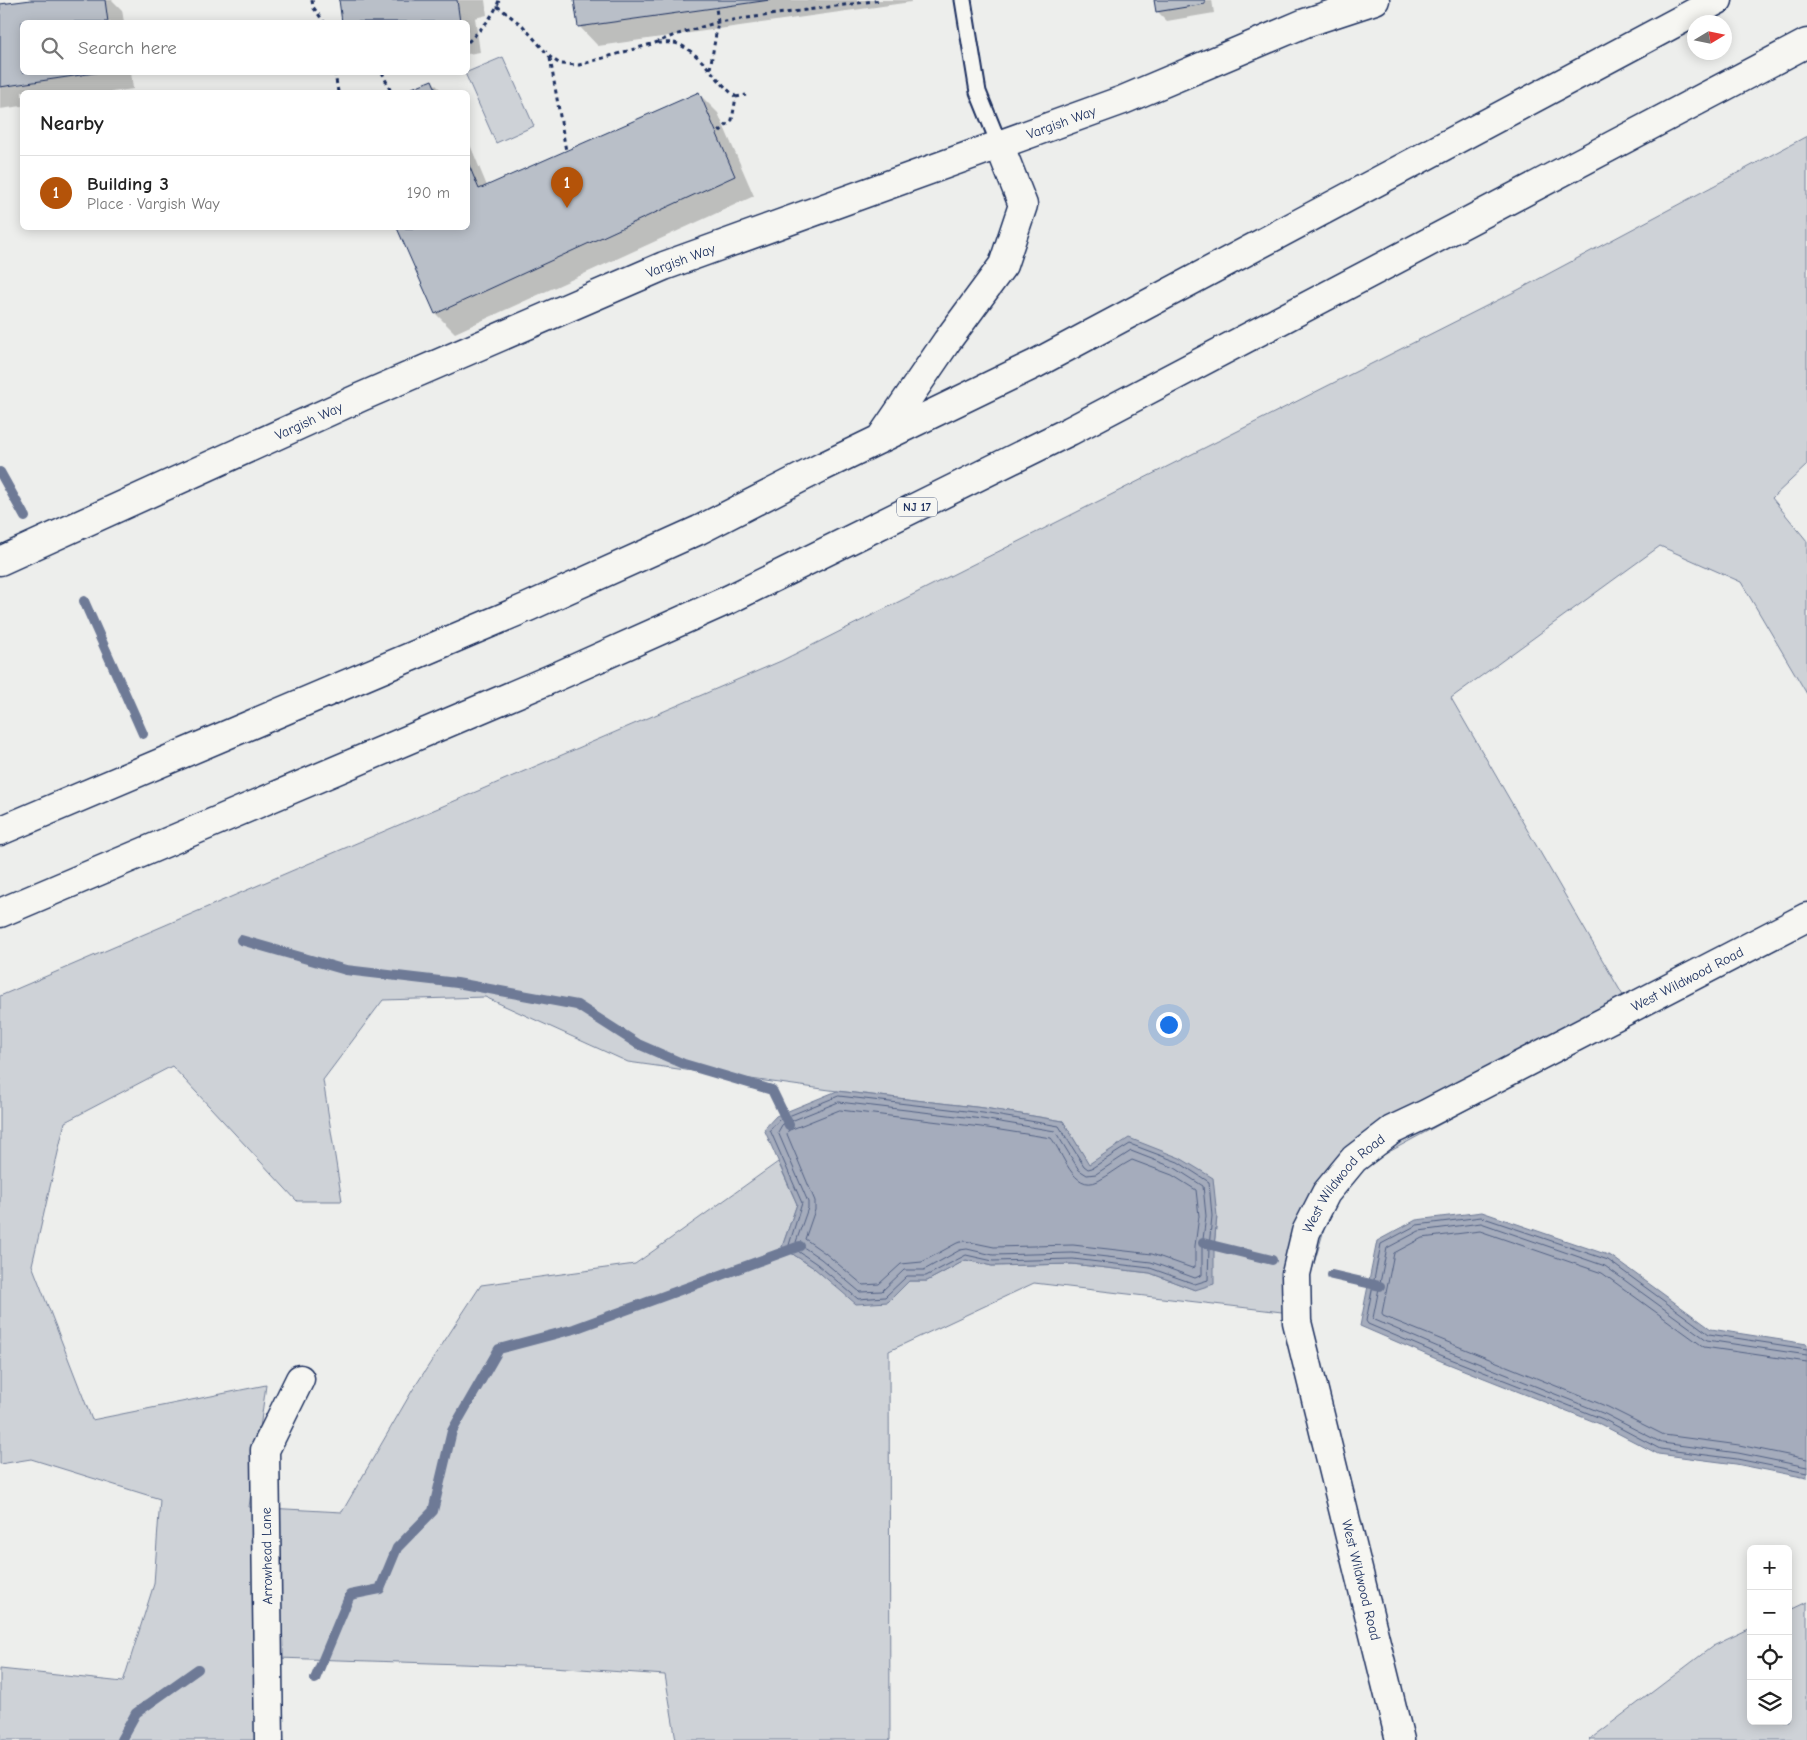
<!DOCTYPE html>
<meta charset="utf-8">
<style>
body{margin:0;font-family:"Comic Neue",sans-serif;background:#f6f6f6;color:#222}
.controls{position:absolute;right:15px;bottom:15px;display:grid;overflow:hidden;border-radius:8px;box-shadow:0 2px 12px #0003}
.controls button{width:45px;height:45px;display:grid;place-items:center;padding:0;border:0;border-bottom:1px solid #e0e0e0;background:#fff;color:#222;font:25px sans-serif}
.compass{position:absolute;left:1687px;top:15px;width:45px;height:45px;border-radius:50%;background:#fff;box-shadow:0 2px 12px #0003;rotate:80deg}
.you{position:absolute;left:1168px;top:1024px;width:18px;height:18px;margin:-12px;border:4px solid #fff;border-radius:50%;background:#1a73e8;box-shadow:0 0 0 8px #1a73e833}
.badge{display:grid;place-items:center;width:32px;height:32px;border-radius:50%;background:#b45309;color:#fff;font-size:16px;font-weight:700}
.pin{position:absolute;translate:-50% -41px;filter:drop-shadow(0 1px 2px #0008)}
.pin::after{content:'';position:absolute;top:26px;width:18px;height:15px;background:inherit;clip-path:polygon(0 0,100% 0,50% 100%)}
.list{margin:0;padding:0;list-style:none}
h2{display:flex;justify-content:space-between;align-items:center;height:65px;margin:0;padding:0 20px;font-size:21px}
h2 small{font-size:16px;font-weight:400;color:#767676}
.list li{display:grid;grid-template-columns:32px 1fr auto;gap:15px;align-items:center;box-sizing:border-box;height:75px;padding:0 20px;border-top:1px solid #e0e0e0}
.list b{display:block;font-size:19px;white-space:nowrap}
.list p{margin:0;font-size:16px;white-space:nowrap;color:#767676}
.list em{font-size:16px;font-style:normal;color:#767676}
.icon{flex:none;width:28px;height:28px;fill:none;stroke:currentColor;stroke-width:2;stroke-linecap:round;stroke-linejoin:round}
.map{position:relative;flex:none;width:1807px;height:1740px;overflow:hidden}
.search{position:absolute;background:#fff;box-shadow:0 2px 12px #0003;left:20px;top:20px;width:450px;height:55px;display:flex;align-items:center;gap:12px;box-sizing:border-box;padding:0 18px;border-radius:8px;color:#767676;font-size:19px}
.panel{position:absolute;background:#fff;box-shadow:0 2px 12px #0003;left:20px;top:90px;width:450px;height:140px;border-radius:8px}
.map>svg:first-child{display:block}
</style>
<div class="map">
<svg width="1807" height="1740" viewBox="0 0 1807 1740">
<rect width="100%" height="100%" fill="#edeeec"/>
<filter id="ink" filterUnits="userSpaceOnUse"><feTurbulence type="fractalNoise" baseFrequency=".02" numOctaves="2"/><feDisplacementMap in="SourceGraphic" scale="10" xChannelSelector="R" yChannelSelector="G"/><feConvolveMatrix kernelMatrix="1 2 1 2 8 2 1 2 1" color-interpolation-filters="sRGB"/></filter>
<g filter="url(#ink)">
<path fill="#ced2d7" stroke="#74809a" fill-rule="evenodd" d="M503,57l31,69 -38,17 -31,-70z
M1807,136v329l-35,33 35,43v153l-66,-112 -81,-36 -209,152 185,320 -297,161 -40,135 -265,-31 -145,68 1,389h-214l-11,-65 -112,-8 -275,-9 5,82h-283v-71l123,13 31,-98 6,-85 -129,-40 -31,5v-468l781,-335 737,-371zM485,997l143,65 209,29 147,17 79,13 26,44 128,51 -3,31 -19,43 -45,-17 -78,-9 -80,2 -26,-6 -39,21h-18l-21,21 -74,-34 -32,-21 15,-43 -19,-42 -143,102 -154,21 -69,106 -70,121 -93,-5 17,-122 -174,35 -60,-155 33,-143 107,-56 125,135h45l-19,-121 60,-80z
M1807,1602v138h-218l124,-94 38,-18v93h37v-110z"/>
<path fill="#a5acbc" stroke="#6e7a96" d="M837,1091l147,17 79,13 26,43 40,-26 51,20 33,20 4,38 -3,31v37l-19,6 -45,-17 -78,-9 -80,2 -26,-6 -39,21h-18l-21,21 -32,2 -42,-36 -32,-21 15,-43 -33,-75 12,-13z
M1482,1212l129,44 100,73 96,15v134l-71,-14 -78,-10 -58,-30 -159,-63 -81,-35 17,-85 39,-21z"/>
<path fill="#0003" d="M40,0h72l10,10 2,12h-102v50h109l2,17 -21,3h-90v14l-22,3v-103z
M340,0h145l2,15 -12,3 5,34 -12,2v-32h-124z
M575,0h336v2l-313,44 -19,-20z
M1156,0h56l2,13 -47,8 -9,-9z
M432,81l11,11h-37z
M699,94l19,19 36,83 -299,137 -19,-19 -37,-86h69v-88l19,46z"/>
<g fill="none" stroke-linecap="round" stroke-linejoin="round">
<path stroke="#526184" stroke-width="1" d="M839,1096l144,17 76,13 25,40 4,3 4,-1 38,-24 48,18 31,20 3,34 -3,31 -1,33 -13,4 -45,-16 -77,-9 -80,2 -27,-6 -40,21h-19l-22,21 -27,2 -41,-35 -28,-19 13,-42 -32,-73 9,-10z
M839,1102l143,17 73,12 24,39 8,5 9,-1 35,-23 44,17 28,18 3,30 -4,31v28l-7,3 -44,-16 -79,-9 -79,2 -26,-6 -7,1 -36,20h-20l-22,21 -22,1 -39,-33 -25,-17 12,-34v-6l-30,-70 4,-7z
M840,1110l141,17 70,11c12,14 22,55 47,43 12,-6 22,-15 34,-21l40,15 24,15 3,26 -4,30v21l-3,1 -40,-14 -79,-9 -79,2 -29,-6 -8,2 -35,19 -21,2 -22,20 -16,1 -38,-32 -20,-14 10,-29v-9l-28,-67 1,-3z
M1807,1349l-98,-15 -101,-74 -127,-43 -64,8 -36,19 -15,77 2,3 75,32 160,63 57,30 77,10 70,14
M1807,1355l-100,-15 -102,-74 -124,-43 -62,8 -32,17 -14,70 2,2 70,30 160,64 57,29 76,10 69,14
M1807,1362l-103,-15 -102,-74 -122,-42 -58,7 -28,15 -12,60 1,3 225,91 56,28 75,10 68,14"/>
<path stroke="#6e7a96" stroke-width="10" d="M0,472l25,45
M84,601l59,133
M241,940l105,30 111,13 120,22 61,39 46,20 88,26 17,35
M1203,1243l69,17
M1332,1275l48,11
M315,1679l35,-84 30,-6 17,-41 36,-37 19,-80 47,-82 75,-20 226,-83
M121,1740l15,-27 62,-44"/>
</g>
<path fill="#b9bfc8" stroke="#1b2f5e" d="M31,0h74l3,22h-86v50h79l-101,15v-83z
M339,0h118l3,22h-118z
M574,0h196l-192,27z
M1154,0h51v4l-49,8z
M432,80l5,12h-35z
M699,92l36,84 -300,138 -38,-86h71v-65l11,26z"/>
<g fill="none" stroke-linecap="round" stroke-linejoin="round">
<g stroke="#1b2f5e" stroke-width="19">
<path id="service" d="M963,0l15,92 21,52"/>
</g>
<g stroke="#1b2f5e" stroke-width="31">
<g id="minor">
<path id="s1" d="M0,561l361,-164 303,-131 459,-166 182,-77 70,-23"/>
<path d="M269,1740l-4,-290 35,-71"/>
<path id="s2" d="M1400,1740l-103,-418 -1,-48 10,-42 20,-39 28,-34 38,-29 34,-16 381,-197"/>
</g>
</g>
<g stroke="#1b2f5e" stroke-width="31">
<path id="trunk" d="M880,439l67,-98 56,-76 20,-60 -24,-61
M0,831l528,-224 171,-77 123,-63 213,-103 683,-364
M0,913l558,-237 172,-77 340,-168 737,-388"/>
</g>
<path stroke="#1b2f5e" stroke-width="3" stroke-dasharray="4 4" stroke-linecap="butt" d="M312,0l1,7 11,15
M497,6l26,20 27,31 10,7 19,1 76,-22 20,-8 43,-13 163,-22
M468,42c12,-12 26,-25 31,-42
M658,43c6,0 14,-1 20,1 25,11 38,37 58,53l-4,23 -15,14
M550,58l16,93
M710,69l8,-47 -2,-14
M382,72l9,20
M338,92l-3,-19 3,-1
M736,97l10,-2"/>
<use href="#service" stroke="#f6f6f2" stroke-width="15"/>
<use href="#minor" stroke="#f6f6f2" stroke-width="28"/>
<use href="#trunk" stroke="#f6f6f2" stroke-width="28"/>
</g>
</g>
<g text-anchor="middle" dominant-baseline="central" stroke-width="4" stroke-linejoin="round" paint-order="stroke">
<rect fill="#f6f6f2" stroke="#5d6b8a" stroke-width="1" x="897" y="497.5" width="40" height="19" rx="4"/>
<g font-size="12" font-weight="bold" fill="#1b2f5e">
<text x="917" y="507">NJ 17</text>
</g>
<g font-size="14" fill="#1b2f5e" stroke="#f6f6f2">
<text stroke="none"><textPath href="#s1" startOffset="1149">Vargish Way</textPath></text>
<text stroke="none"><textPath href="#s1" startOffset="744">Vargish Way</textPath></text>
<text stroke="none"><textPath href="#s1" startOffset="339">Vargish Way</textPath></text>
<text stroke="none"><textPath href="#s2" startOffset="989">West Wildwood Road</textPath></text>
<text stroke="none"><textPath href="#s2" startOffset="584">West Wildwood Road</textPath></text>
<text transform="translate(267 1556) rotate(-91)">Arrowhead Lane</text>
<text transform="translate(1361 1580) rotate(76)">West Wildwood Road</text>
</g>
</g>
</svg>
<div class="controls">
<button>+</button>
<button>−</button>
<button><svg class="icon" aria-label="locate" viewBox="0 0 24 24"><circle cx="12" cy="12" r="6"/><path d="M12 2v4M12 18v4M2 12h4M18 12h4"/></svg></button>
<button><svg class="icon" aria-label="layers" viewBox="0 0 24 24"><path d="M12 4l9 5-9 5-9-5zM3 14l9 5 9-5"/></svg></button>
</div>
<svg class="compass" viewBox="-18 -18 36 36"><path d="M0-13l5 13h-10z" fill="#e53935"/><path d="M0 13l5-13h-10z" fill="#767676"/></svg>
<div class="you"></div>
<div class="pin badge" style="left:567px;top:208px">1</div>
<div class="search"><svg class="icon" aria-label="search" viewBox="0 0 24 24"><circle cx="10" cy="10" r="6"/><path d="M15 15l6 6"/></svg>Search here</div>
<section class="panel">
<h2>Nearby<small></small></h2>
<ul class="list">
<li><span class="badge">1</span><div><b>Building 3</b><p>Place · Vargish Way</p></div><em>190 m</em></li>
</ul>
</section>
</div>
